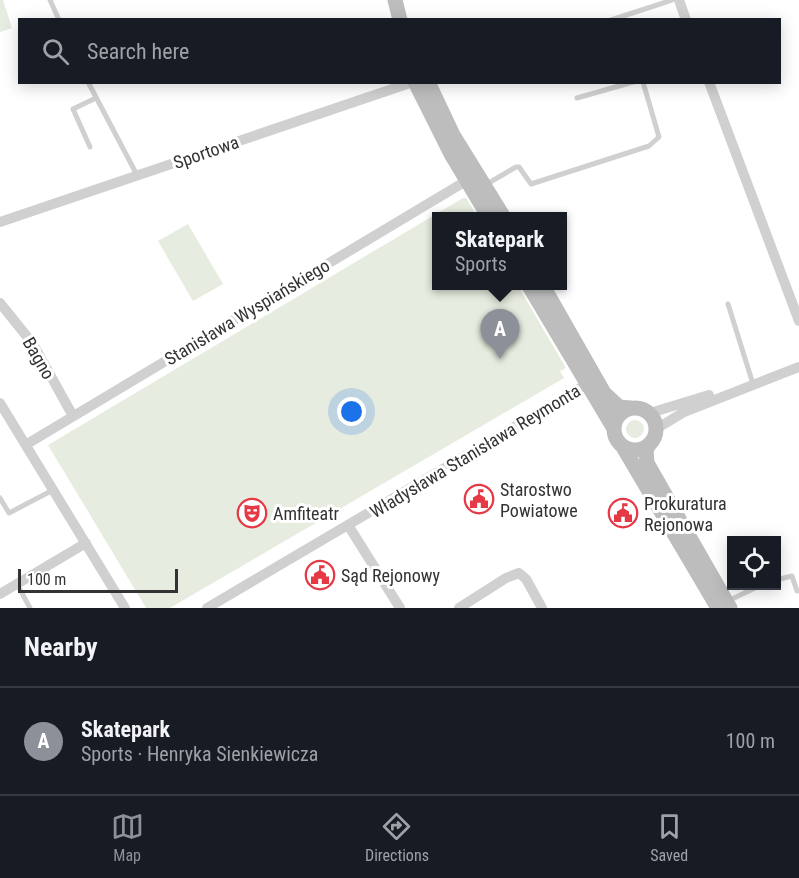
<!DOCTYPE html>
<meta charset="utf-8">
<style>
body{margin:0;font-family:"Roboto Condensed",sans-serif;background:#242831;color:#f1f3f6}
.controls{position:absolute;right:18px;bottom:18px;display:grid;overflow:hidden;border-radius:0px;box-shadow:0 3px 15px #0003}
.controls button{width:54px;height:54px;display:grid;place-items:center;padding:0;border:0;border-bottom:2px solid #363941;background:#171b24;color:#f1f3f6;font:30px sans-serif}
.scale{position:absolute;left:18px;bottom:15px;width:160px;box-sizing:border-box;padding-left:6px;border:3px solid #333;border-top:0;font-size:16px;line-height:21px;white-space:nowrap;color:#333;-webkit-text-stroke:4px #fff;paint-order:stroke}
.you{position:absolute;left:352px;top:412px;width:21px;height:21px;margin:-15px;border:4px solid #fff;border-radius:50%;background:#1a73e8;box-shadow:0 0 0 9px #1a73e833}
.badge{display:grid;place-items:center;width:39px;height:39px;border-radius:50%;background:#8c9099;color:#fff;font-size:20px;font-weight:700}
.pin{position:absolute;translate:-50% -50px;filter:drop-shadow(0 2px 3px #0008)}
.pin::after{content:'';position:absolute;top:32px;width:21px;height:18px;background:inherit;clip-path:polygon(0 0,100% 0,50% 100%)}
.popup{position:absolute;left:432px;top:212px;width:135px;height:78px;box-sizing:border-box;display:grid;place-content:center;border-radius:0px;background:#171b24;filter:drop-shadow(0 2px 4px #0005);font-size:20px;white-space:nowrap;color:#9ea1a6}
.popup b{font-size:22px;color:#f1f3f6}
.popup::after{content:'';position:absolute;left:50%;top:100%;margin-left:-12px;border:12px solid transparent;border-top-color:#171b24}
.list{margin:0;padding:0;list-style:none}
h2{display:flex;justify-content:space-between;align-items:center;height:78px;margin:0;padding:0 24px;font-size:26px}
h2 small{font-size:20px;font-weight:400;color:#9ea1a6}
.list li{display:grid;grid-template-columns:39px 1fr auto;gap:18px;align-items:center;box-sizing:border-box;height:108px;padding:0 24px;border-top:2px solid #363941}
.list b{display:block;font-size:22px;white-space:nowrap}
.list p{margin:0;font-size:20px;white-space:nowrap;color:#9ea1a6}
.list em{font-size:20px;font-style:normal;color:#9ea1a6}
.icon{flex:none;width:33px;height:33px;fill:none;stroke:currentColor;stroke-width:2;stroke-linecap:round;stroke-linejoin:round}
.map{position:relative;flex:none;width:799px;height:608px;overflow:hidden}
.search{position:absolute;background:#171b24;box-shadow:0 3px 15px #0003;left:18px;right:18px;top:18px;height:66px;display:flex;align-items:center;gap:15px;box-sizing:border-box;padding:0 21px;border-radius:0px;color:#9ea1a6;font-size:22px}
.sheet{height:186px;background:#171b24}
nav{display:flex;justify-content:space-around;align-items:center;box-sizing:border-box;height:84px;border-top:2px solid #363941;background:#171b24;font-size:16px;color:#9ea1a6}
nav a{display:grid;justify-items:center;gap:3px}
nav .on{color:#8c9099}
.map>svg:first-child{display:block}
</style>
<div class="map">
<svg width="799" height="608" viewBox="0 0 799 608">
<rect width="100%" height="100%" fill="#fff"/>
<path fill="#e6ecdf" d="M0,0h3l9,28 -12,4z
M463,198h3l11,18h-40v70h81l48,82 -6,3 4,7 -394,230h-24l-98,-163z
M188,224l35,60 -30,17 -35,-60z
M626 429a9 9 0 1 1 18 0a9 9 0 1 1-18 0Z"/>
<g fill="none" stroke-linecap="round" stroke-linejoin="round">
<path stroke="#d0d0d0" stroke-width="5" d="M50,0l9,20
M611,20l61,-20
M88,82l49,93
M577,98l56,-16
M90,147l-17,-38 23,-11
M487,184l29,-17h3l12,17 118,-38 10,-9 -16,-55
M728,304l25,80
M0,498l9,15 44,-23
M776,580l16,-4 5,15
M17,584l13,24
M728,601l31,-15"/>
<path stroke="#d0d0d0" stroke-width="10" d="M679,0l7,20
M709,82l90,239
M0,222l413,-140
M0,303l33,41 40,72
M0,403l125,205
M650,413l59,-18
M656,429l28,-17 115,-45
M27,444l439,-263
M348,525l52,83
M0,594l86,-51
M207,608l380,-224
M459,608l47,-30 13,-5 7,6 16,29"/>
<path stroke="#bdbdbd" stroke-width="15" d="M395,0l5,20
M415,82l36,72 37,62
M428,82l25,53 50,81
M529,286l84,141
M543,286l61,107 15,14 11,1
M614 429a21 21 0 1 1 42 0a21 21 0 1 1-42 0Z
M649,445l-3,5 1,13 83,145
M623,447l95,161"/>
</g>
<defs>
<g id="civic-ring" transform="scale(1.5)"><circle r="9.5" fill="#fff" stroke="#e63946" stroke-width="1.5"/><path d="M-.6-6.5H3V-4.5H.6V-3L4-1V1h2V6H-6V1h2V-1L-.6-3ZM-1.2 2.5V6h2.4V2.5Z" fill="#e63946"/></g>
<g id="theatre-ring" transform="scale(1.5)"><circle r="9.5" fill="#fff" stroke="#e63946" stroke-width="1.5"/><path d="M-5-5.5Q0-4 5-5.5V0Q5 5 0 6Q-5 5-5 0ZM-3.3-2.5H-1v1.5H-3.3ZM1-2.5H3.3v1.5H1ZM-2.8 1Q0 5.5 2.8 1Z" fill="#e63946"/></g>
</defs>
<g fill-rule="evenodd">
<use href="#civic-ring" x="479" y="499"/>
<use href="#theatre-ring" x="252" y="513"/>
<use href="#civic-ring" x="623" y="513"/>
<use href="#civic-ring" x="320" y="575"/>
</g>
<g text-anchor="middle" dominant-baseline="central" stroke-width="6" stroke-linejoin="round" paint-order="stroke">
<g font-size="18" fill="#333" stroke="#fff">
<text transform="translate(206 152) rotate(-19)">Sportowa</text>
<text transform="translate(247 312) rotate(-31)">Stanisława Wyspiańskiego</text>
<text transform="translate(39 358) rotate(60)">Bagno</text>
<text transform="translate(475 451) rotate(-31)">Władysława Stanisława Reymonta</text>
</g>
<g font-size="18" fill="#333" stroke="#fff" text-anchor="start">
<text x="500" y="489">Starostwo<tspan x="500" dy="21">Powiatowe</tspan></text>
<text x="644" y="503">Prokuratura<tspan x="644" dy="21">Rejonowa</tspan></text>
<text x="273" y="513">Amfiteatr</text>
<text x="341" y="575">Sąd Rejonowy</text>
</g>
</g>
</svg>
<div class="controls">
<button><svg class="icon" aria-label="locate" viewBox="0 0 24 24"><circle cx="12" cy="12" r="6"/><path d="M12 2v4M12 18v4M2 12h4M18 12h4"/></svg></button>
</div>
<div class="scale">100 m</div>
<div class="you"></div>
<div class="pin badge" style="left:500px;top:359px">A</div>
<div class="popup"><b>Skatepark</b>Sports</div>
<div class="search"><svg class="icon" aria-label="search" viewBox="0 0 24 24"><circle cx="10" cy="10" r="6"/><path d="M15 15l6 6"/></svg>Search here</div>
</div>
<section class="sheet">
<h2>Nearby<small></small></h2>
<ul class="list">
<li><span class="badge">A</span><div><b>Skatepark</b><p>Sports · Henryka Sienkiewicza</p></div><em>100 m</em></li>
</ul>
</section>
<nav>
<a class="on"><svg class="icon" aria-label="map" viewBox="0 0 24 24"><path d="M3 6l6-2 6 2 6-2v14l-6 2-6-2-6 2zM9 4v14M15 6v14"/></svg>Map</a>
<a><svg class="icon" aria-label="directions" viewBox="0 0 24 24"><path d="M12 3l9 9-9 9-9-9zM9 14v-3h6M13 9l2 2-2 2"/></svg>Directions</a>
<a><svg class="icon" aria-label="saved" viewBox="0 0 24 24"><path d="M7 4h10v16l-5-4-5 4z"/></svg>Saved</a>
</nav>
